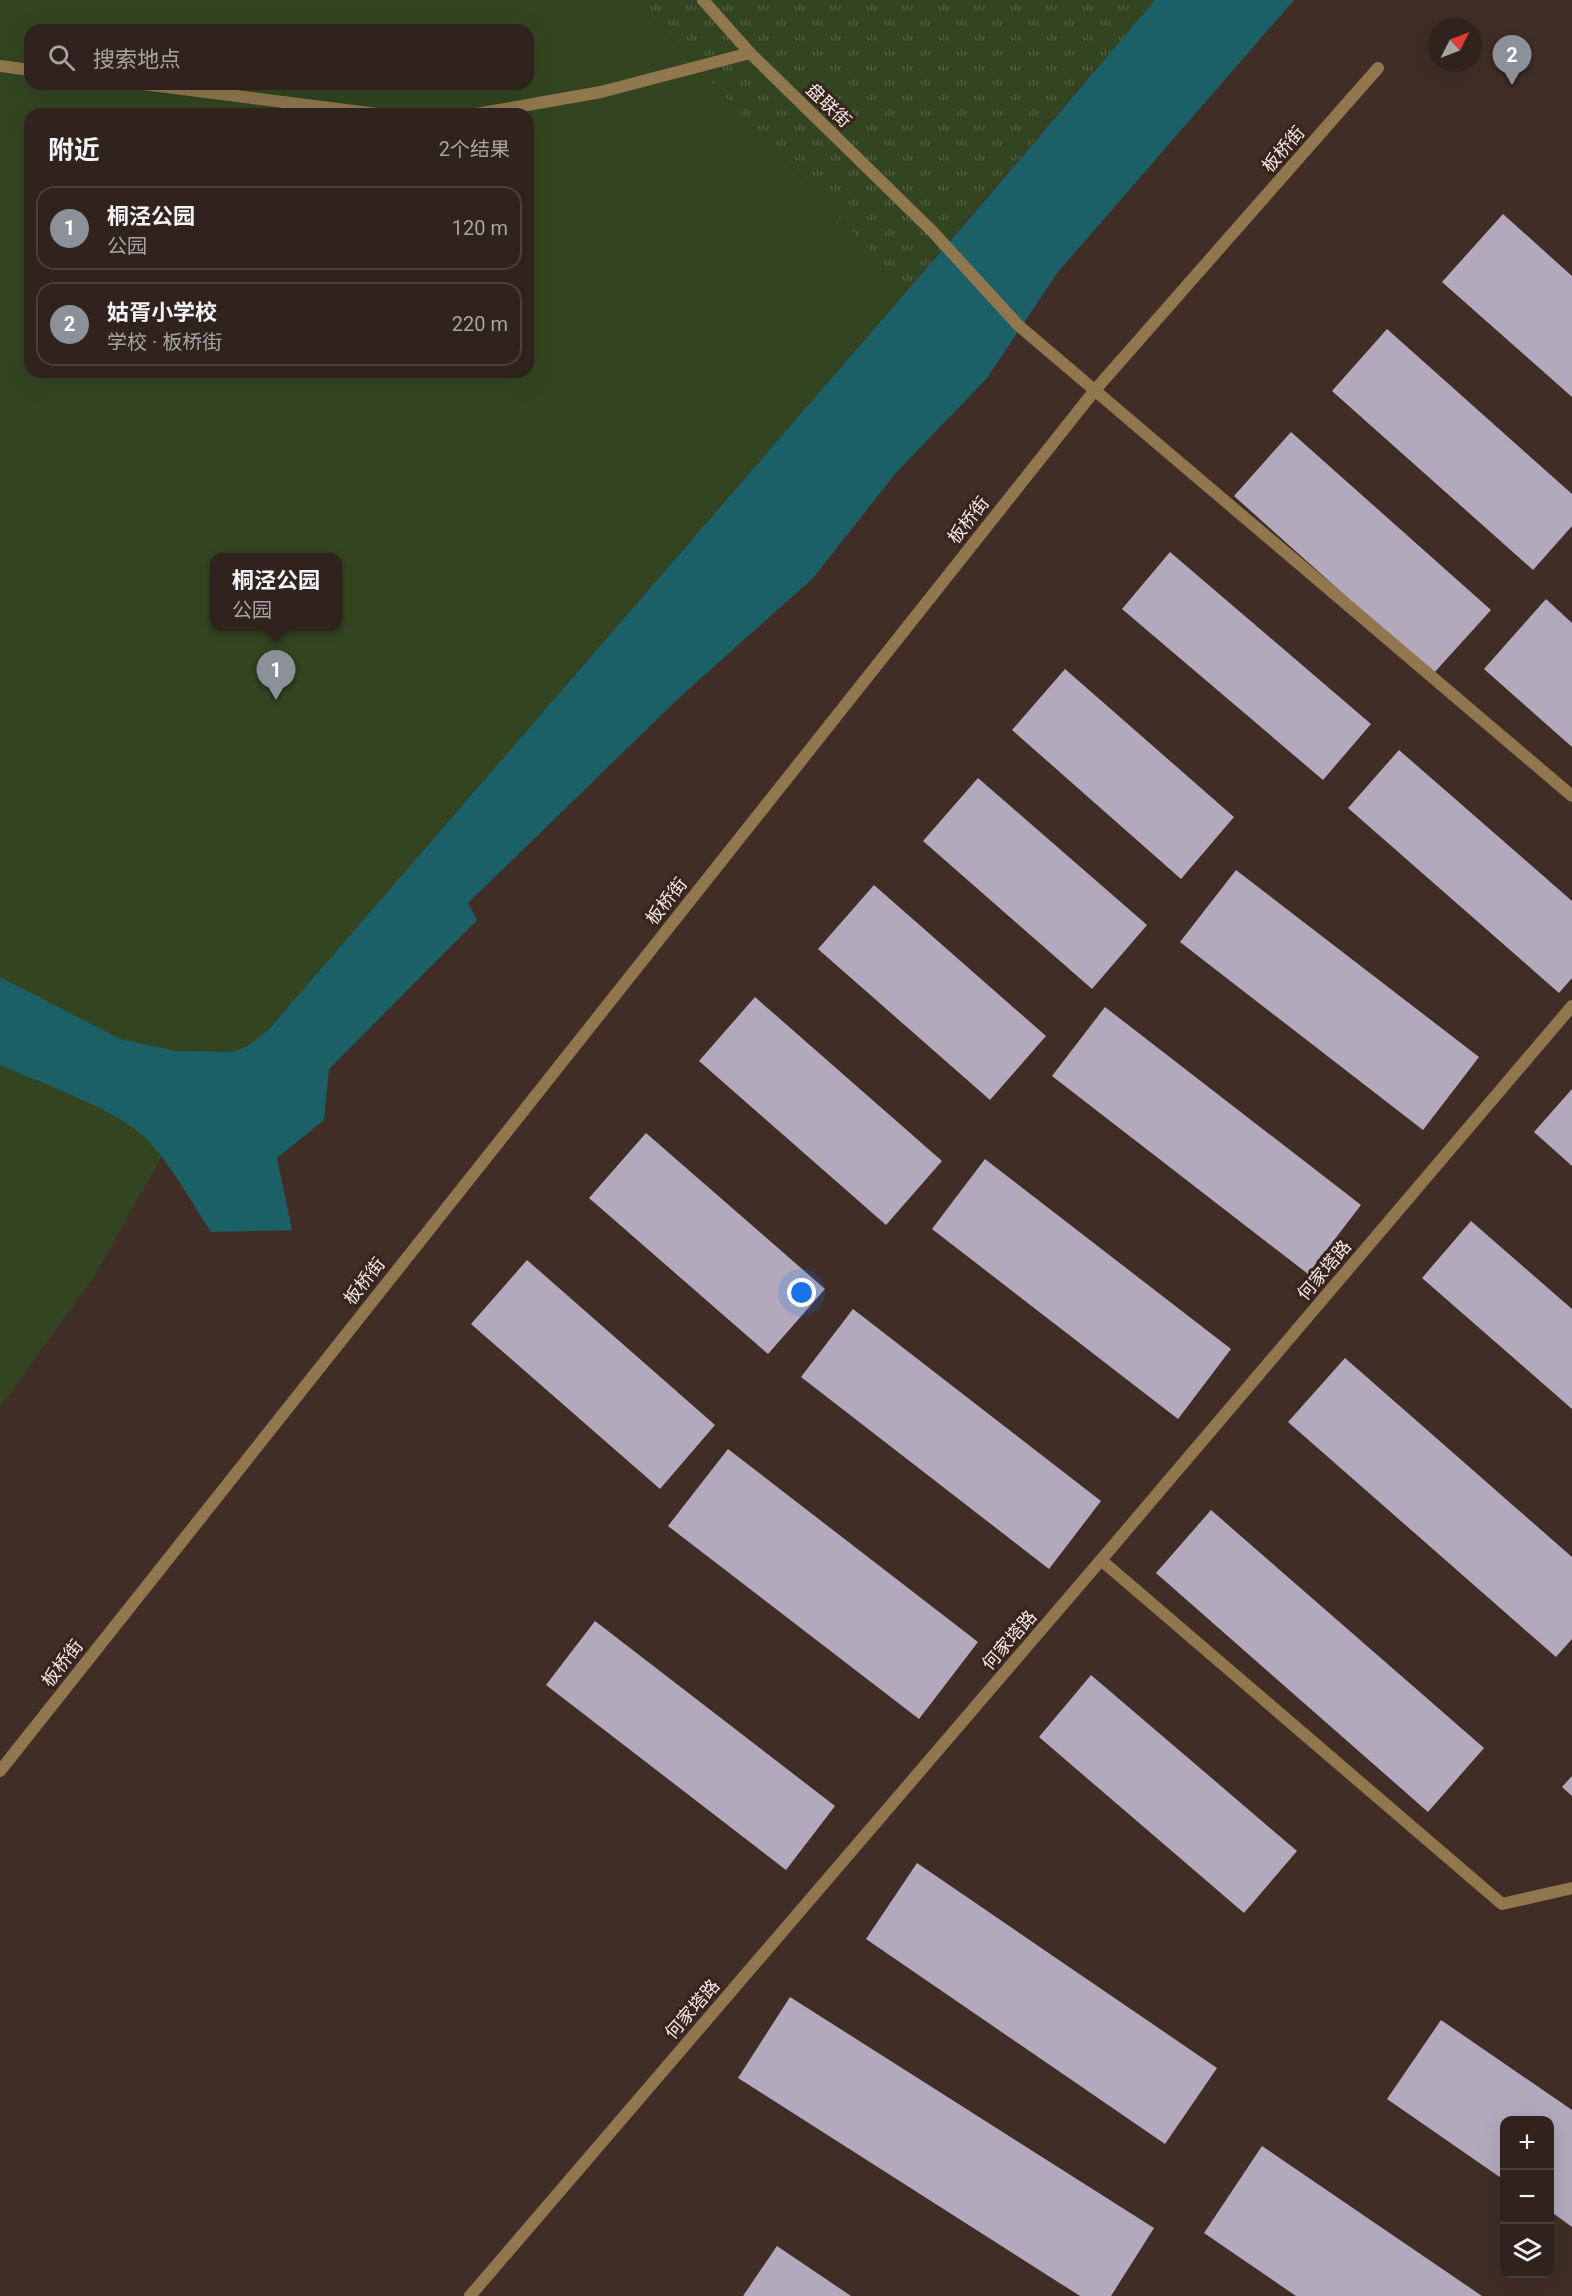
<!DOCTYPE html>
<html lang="zh">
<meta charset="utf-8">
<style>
body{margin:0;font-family:Roboto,"Noto Sans SC",sans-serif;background:#382a25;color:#f1f3f6}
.controls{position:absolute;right:18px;bottom:18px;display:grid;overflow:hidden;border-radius:12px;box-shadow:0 6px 24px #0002}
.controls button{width:54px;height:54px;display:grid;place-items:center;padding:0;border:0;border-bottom:2px solid #4b3f3b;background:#30221c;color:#f1f3f6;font:30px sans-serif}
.compass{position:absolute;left:1428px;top:18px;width:54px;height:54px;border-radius:50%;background:#30221c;box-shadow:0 6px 24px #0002;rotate:48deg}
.you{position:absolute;left:802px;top:1293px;width:21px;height:21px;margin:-15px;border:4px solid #fff;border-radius:50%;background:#1a73e8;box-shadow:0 0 0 9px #1a73e833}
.badge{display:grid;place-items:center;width:39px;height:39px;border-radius:50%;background:#8c9099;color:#fff;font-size:20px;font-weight:700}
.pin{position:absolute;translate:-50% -50px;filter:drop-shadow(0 2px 3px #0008)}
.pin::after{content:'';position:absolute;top:32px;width:21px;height:18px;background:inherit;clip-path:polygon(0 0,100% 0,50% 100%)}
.popup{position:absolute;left:210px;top:553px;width:132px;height:78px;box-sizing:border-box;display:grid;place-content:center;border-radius:12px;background:#30221c;filter:drop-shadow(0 2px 4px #0005);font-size:20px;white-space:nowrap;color:#a8a4a3}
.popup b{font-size:22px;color:#f1f3f6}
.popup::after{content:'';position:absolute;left:50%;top:100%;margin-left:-12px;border:12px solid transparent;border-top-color:#30221c}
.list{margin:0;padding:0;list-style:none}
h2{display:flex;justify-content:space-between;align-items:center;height:78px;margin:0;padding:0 24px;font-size:26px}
h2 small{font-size:20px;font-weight:400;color:#a8a4a3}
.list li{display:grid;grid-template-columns:39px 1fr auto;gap:18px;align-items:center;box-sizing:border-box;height:84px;margin:0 12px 12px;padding:0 12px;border:2px solid #4b3f3b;border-radius:18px}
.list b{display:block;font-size:22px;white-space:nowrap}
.list p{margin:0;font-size:20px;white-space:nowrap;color:#a8a4a3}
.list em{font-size:20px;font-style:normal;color:#a8a4a3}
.icon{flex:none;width:33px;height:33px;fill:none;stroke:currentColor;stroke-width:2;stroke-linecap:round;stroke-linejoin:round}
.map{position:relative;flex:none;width:1572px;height:2296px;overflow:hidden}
.search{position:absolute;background:#30221c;box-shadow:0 6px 24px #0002;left:24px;top:24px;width:510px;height:66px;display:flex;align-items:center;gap:15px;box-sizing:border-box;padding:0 21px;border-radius:18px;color:#a8a4a3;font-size:22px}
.panel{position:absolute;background:#30221c;box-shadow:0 6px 24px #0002;left:24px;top:108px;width:510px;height:270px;border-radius:18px}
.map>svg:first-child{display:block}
</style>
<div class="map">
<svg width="1572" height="2296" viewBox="0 0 1572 2296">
<defs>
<pattern id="grass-tufts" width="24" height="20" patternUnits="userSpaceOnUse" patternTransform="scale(1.5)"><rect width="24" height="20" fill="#324520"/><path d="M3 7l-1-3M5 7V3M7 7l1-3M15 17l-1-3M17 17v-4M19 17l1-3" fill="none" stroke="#506040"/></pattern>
</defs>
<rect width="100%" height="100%" fill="#402e26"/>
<path fill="url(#grass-tufts)" d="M630,0h525l-248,290 -233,-248z"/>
<path fill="#324520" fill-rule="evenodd" d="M0,0h630l44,42 233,248 -638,739 -108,129 -68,120 -93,129zM30,30h498v54h-498zM30,114h498v258h-498zM214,558h124v68h-124z"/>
<path fill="#1b6066" d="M1155,0h139l-236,272 -71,106 -92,96 -82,104 -133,119 -212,206 9,17 -148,149 -5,51 -47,38 15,72 -81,2c-19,-29 -44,-75 -70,-98 -33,-28 -100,-51 -141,-69v-88l120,62 56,12 57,1 15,-6 21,-17 706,-817z"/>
<path fill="#b3a9bd" d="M1503,214l69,62v121l-130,-115z
M1387,329l185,165v32l-39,44 -201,-179z
M1291,432l200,178 -58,64 -199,-178z
M1170,552l201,172 -48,56 -201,-171z
M1546,599l26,24v124l-88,-78z
M1065,669l169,148 -53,62 -169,-149z
M1399,750l173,151v77l-13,15 -211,-185z
M978,778l169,147 -55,64 -169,-148z
M1236,870l243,187 -56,73 -243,-188z
M874,885l172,151 -56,64 -172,-151z
M755,997l187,164 -56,64 -187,-164z
M1105,1007l256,198 -53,69 -256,-198z
M1572,1089v77l-38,-34z
M646,1133l179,156 -57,65 -179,-156z
M985,1159l246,190 -53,70 -246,-190z
M1471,1221l101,88v100l-150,-131z
M527,1260l188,165 -55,64 -189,-165z
M853,1309l248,192 -52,68 -248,-192z
M1345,1358l227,199v82l-16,18 -268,-235z
M728,1449l250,193 -59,77 -251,-193z
M1211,1510l273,238 -56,64 -272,-239z
M595,1621l240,185 -49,64 -240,-185z
M1091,1675l206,176 -53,62 -205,-176z
M1572,1776v20l-10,-9z
M917,1863l300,205 -52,76 -299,-205z
M790,1997l364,231 -43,68h-31l-342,-218z
M1441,2020l131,90v117l-22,-16v-91h-46v60l-117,-81z
M1262,2146l220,150h-186l-92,-63z
M777,2246l74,50h-108z"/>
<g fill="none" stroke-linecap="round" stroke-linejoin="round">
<path stroke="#90774e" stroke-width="12" d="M0,66l30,4
M143,84l234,30
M476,114l125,-22 149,-39"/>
<path stroke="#90774e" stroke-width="12" d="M703,0l47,53 183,179 85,93 554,471
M1101,1560l401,344 70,-16
M0,1771l1095,-1381 283,-322
M470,2296l631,-736 471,-554"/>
</g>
<g text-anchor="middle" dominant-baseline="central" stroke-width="6" stroke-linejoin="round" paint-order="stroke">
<g font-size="18" fill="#f5e9e4" stroke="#36241d">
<text transform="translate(829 105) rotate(44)">盘联街</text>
<text transform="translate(1283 149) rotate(-49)">板桥街</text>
<text transform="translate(968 520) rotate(-52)">板桥街</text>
<text transform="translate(666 901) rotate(-52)">板桥街</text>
<text transform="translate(1324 1270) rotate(-50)">何家塔路</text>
<text transform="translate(364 1281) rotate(-52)">板桥街</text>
<text transform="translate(1009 1640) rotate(-49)">何家塔路</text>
<text transform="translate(62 1663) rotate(-52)">板桥街</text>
<text transform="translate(692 2009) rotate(-49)">何家塔路</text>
</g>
</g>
</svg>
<div class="controls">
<button>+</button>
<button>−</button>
<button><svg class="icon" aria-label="layers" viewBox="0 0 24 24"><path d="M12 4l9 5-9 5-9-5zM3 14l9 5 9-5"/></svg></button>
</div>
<svg class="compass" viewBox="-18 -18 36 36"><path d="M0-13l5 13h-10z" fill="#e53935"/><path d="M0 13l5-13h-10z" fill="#a8a4a3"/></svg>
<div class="you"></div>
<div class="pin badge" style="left:276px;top:700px">1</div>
<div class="popup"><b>桐泾公园</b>公园</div>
<div class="pin badge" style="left:1512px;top:85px">2</div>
<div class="search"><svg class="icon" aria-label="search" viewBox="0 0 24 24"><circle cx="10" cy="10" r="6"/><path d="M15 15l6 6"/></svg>搜索地点</div>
<section class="panel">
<h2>附近<small>2个结果</small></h2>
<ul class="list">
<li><span class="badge">1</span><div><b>桐泾公园</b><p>公园</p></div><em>120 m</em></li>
<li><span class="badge">2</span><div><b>姑胥小学校</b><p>学校 · 板桥街</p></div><em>220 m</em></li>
</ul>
</section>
</div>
